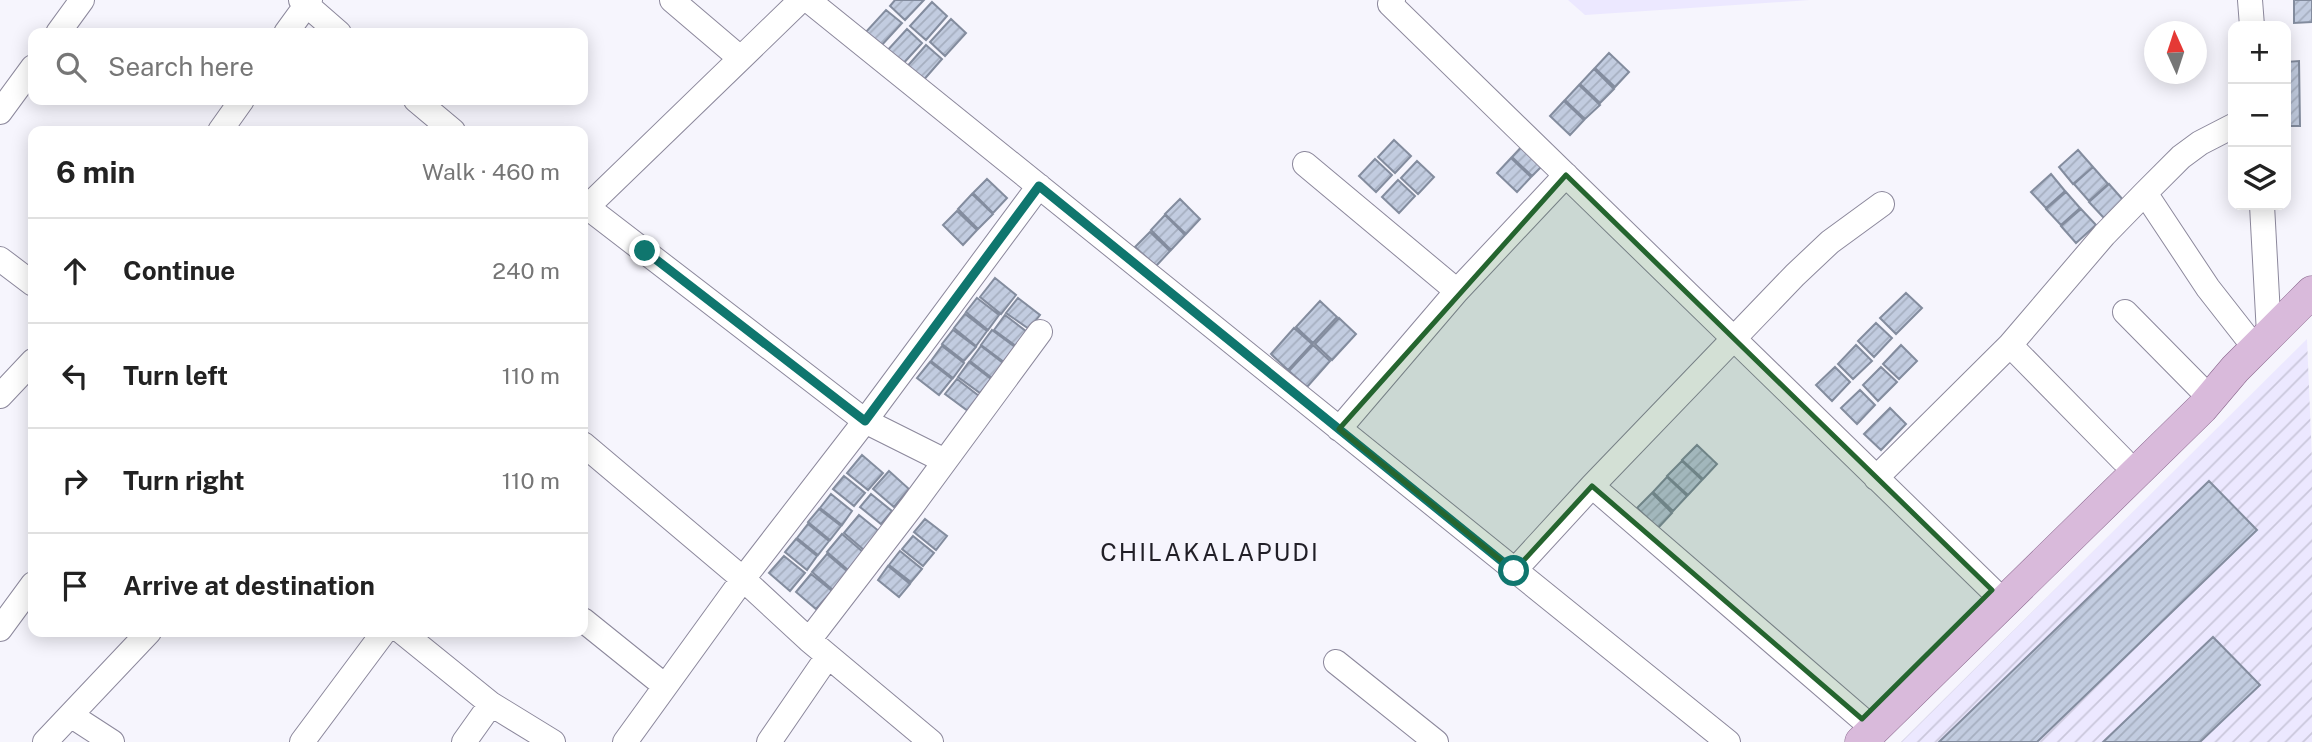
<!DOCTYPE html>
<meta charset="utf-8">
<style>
body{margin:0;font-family:"Public Sans",sans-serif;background:#f6f6f6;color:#222}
.controls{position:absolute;right:21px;top:21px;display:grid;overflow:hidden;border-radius:14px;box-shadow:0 4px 18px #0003}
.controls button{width:63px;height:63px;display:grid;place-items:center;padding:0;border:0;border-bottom:2px solid #e0e0e0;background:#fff;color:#222;font:35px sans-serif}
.compass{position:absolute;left:2144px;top:21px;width:63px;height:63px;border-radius:50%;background:#fff;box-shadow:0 4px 18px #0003;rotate:357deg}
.stop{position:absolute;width:21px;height:21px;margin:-16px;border:5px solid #0f766e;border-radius:50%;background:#fff}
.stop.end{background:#0f766e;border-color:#fff;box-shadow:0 2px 7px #0008}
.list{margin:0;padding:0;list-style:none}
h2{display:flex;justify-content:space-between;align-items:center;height:91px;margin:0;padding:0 28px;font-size:30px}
h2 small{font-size:23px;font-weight:400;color:#767676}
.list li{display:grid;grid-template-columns:46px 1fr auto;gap:21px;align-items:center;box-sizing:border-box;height:105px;padding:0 28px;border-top:2px solid #e0e0e0}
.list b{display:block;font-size:26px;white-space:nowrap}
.list em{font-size:23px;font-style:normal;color:#767676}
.icon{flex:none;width:38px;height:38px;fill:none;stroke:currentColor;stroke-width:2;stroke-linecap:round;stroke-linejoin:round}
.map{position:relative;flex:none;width:2312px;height:742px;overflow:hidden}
.search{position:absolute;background:#fff;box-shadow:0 4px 18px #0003;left:28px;top:28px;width:560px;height:77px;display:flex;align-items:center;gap:18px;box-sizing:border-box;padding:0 24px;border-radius:14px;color:#767676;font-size:26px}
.panel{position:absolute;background:#fff;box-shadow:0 4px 18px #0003;left:28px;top:126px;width:560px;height:511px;border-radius:14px}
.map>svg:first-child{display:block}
</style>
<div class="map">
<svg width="2312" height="742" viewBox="0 0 2312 742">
<defs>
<pattern id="industrial-furrows" width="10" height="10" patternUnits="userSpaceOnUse" patternTransform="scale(1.75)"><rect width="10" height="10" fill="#ece8ff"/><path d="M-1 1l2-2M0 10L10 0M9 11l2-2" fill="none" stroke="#cac7db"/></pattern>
<pattern id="building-hatch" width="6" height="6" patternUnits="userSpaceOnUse" patternTransform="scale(1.75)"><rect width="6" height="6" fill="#c2cce0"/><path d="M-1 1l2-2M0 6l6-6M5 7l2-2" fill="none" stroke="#a6afc0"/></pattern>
</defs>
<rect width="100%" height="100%" fill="#f6f5fd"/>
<path fill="#ece8ff" d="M1568,0h242l-225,15z"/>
<path fill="url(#industrial-furrows)" d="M2307,339l5,122v281h-411z"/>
<path fill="url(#building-hatch)" stroke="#838c9e" stroke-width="2" d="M895,0h29l-19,20 -15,-14z
M2294,0h18v22l-18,1z
M932,2l15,14 -21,24 -16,-14z
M886,10l16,13 -22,24 -15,-14z
M951,19l15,14 -21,23 -15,-14z
M907,29l15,14 -21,23 -15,-14z
M926,45l16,14 -21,24 -16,-14z
M1609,53l20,19 -14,15 -20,-19z
M2299,61l1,65h-14v-64z
M1594,69l20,20 -14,14 -20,-19z
M1579,85l21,20 -15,14 -20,-19z
M1564,101l20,19 -14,15 -20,-19z
M1394,140l17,16 -16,17 -17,-16z
M1526,142l21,19 -15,15 -20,-19z
M2078,150l15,17 -20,17 -14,-17z
M1511,158l20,19 -14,15 -20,-19z
M1375,159l17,16 -16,17 -17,-16z
M1417,161l17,16 -16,17 -17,-16z
M2093,167l15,17 -19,17 -15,-17z
M2051,174l14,17 -19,17 -15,-16z
M987,179l20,19 -14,15 -20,-20z
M1398,180l17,16 -16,17 -17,-16z
M2109,184l15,17 -20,17 -15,-16z
M2066,192l14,16 -19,17 -15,-16z
M972,194l21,20 -15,15 -20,-20z
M1180,199l20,20 -14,15 -21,-20z
M2081,209l15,16 -20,18 -15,-17z
M957,211l20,19 -14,15 -20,-20z
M1165,215l20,20 -14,15 -20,-20z
M1150,232l20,19 -14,15 -21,-19z
M995,278l21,17 -15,19 -21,-17z
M1906,293l16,15 -26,26 -16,-16z
M977,298l22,17 -11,15 -22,-18z
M1018,298l22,17 -11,14 -23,-16z
M1320,301l17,16 -24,26 -17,-16z
M965,314l22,17 -11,15 -22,-18z
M1005,315l22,17 -11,14 -22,-16z
M1339,318l17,16 -24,26 -17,-16z
M1876,323l16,15 -18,19 -16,-16z
M1294,328l18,16 -24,26 -17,-16z
M953,330l23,17 -12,14 -22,-17z
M992,330l23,17 -11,15 -23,-17z
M1313,345l17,16 -23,26 -18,-16z
M1856,345l16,16 -19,18 -15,-15z
M1901,345l16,16 -18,18 -16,-15z
M942,346l22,17 -11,15 -22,-17z
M981,346l22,17 -11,15 -22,-17z
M930,362l22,17 -13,16 -22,-17z
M969,362l22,17 -11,14 -22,-16z
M1835,367l15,15 -18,19 -16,-16z
M1881,367l16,15 -19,19 -15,-16z
M957,379l22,17 -11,15 -23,-17z
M1860,390l15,15 -18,19 -16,-16z
M1890,408l16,16 -25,26 -17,-16z
M1697,445l20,19 -14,15 -21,-19z
M862,455l21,18 -15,17 -21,-17z
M1682,461l20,19 -14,15 -21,-19z
M889,471l20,18 -15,18 -21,-18z
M844,476l21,17 -11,13 -21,-17z
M1667,477l20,19 -14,15 -20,-19z
M2209,481l48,49 -220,212h-98z
M1652,493l20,20 -14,15 -21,-20z
M831,494l21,17 -10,14 -22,-17z
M871,494l21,17 -11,13 -21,-17z
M819,509l22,17 -11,14 -22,-18z
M859,515l21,17 -16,18 -20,-17z
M925,519l22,17 -11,14 -22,-18z
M808,524l21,17 -11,14 -21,-17z
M842,534l21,18 -15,18 -21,-18z
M913,536l21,17 -11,13 -21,-17z
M796,539l21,17 -10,14 -22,-18z
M900,551l22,18 -11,13 -22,-17z
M827,554l21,18 -15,18 -21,-18z
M784,556l21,17 -15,18 -21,-18z
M888,566l22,18 -11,13 -21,-17z
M811,574l21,17 -16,18 -20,-17z
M2213,637l47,48 -60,57h-97z"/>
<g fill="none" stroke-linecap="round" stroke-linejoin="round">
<g stroke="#8c889c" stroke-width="26">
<path id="minor" d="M301,0l38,33
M672,0l68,58
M808,0l920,742
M1393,0l-3,4 602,586
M2250,0l2,26
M58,33l24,-33
M286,33l24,-33
M416,100l37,31
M0,112l33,-45
M220,131l22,-31
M1305,164l152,127
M2145,193l63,95 47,60
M2262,205l7,129
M587,207l278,214 80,40
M583,211l218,-211
M0,259l33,25
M2125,312l76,77
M2010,345l113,115
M0,396l33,-35
M1339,429l118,-138 109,-116
M583,444l160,135 66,61 122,102
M1876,478l134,-133 94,-110 41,-42 36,-36 19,-14 33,-17
M1592,486l270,233
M1514,571l78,-85 203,-211 35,-33 52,-38
M583,620l82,66
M0,629l33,-45
M402,632l89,72 62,38
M809,640l103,-134 128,-174
M1336,662l100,80
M72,716l40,26
M45,742l104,-110
M302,742l82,-110
M464,742l27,-38
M625,742l118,-163 122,-158 174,-235
M769,742l59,-86"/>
</g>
<g stroke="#88668c" stroke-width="33">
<path id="major" d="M1861,742l341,-334 33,-39 77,-77"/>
</g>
<use href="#minor" stroke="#fff" stroke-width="24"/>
<use href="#major" stroke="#d9badb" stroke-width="32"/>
</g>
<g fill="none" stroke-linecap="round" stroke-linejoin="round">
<path stroke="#0f766e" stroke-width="9" d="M645,251l220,170 174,-235 475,385"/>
</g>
<path fill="#25652f" fill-opacity="0.2" stroke="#25652f" stroke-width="5" stroke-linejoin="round" d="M1566,175l426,415 -130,129 -270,-233 -78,85 -175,-142z"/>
<g text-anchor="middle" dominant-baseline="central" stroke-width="6" stroke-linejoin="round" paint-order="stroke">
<g font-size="24" letter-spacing="2" fill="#211f27" stroke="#f6f5fd">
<text x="1210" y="552">CHILAKALAPUDI</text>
</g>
</g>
</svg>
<div class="controls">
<button>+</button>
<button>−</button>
<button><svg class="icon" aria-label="layers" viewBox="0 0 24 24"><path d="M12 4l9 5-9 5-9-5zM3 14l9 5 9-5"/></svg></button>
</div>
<svg class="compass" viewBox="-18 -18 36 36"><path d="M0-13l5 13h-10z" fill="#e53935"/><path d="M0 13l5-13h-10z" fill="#767676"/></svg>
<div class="stop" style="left:1514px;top:571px"></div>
<div class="stop end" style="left:645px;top:251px"></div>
<div class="search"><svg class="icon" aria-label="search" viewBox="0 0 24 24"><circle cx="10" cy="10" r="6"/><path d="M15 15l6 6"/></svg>Search here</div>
<section class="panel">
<h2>6 min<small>Walk · 460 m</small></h2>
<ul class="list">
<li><svg class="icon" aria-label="ahead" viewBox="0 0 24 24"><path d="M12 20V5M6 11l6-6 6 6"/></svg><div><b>Continue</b></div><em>240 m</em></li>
<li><svg class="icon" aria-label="left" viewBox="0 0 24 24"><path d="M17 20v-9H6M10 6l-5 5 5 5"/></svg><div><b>Turn left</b></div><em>110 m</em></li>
<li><svg class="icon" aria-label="right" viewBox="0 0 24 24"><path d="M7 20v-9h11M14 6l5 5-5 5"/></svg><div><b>Turn right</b></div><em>110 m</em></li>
<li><svg class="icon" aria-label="arrive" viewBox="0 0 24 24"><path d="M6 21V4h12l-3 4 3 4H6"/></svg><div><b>Arrive at destination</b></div></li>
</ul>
</section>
</div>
